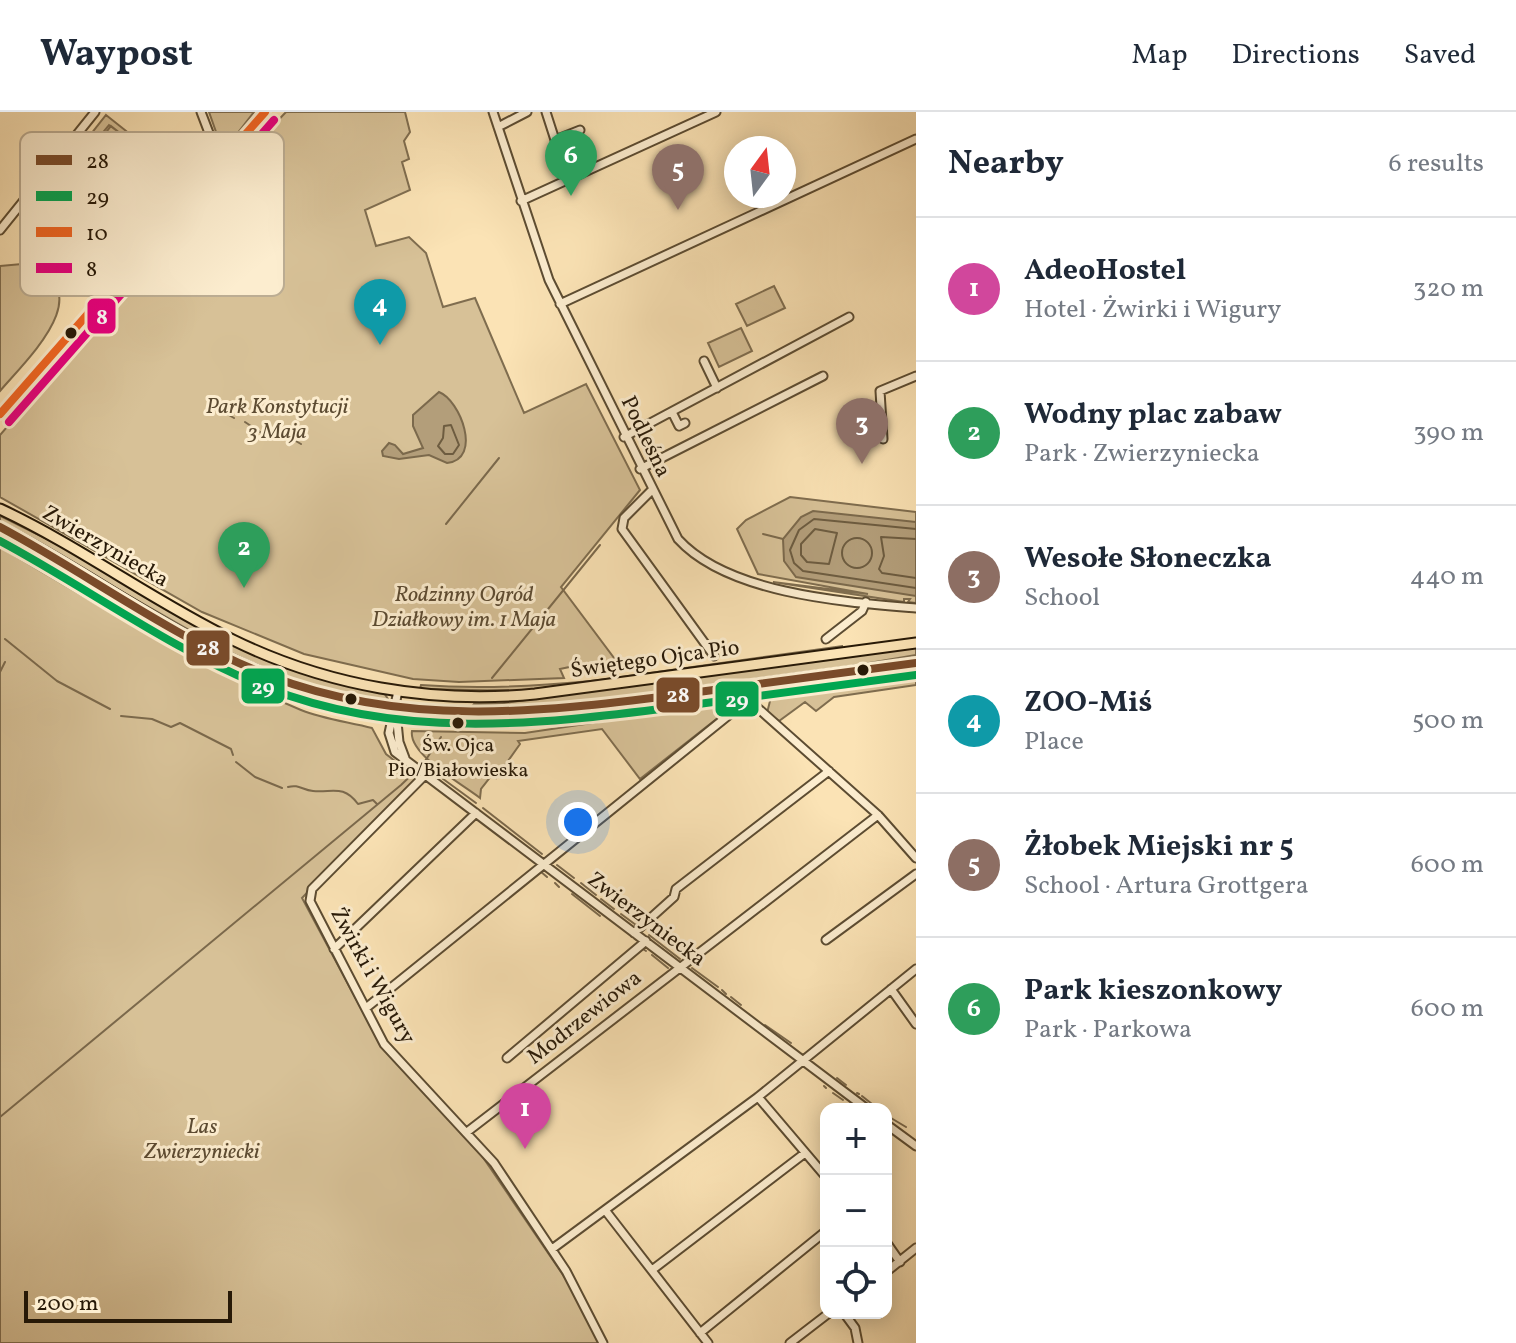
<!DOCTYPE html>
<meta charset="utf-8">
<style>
body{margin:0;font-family:Vollkorn,serif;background:#f6f6f7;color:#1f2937}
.controls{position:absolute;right:24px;bottom:24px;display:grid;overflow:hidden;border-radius:16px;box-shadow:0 4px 20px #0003}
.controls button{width:72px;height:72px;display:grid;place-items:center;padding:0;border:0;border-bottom:2px solid #e0e1e3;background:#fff;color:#1f2937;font:40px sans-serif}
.compass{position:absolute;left:724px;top:24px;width:72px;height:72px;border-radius:50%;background:#fff;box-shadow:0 4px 20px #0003;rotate:15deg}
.scale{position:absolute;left:24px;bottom:20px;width:208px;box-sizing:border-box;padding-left:8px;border:4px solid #271907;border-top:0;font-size:22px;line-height:28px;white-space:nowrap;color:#271907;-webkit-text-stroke:6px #fcedcf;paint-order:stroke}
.you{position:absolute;left:578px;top:710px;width:28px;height:28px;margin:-20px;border:6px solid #fff;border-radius:50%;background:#1a73e8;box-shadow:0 0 0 12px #1a73e833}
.badge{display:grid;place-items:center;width:52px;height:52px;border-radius:50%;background:#8f2418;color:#fff;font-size:26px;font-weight:700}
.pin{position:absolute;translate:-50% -66px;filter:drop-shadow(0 2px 4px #0008)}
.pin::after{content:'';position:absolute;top:42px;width:28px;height:24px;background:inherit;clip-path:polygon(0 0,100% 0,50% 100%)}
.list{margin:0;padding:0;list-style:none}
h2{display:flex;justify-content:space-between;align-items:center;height:104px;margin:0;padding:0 32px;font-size:34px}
h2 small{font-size:26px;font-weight:400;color:#747a83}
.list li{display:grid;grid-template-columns:52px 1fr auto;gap:24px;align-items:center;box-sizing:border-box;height:144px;padding:0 32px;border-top:2px solid #e0e1e3}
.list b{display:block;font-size:30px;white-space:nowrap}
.list p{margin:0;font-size:26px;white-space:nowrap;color:#747a83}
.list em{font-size:26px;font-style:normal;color:#747a83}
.icon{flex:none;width:44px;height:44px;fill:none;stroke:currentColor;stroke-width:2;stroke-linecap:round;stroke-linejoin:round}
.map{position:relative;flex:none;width:916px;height:1231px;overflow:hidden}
header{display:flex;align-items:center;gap:48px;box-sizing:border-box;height:112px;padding:0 40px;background:#fff;border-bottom:2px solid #e0e1e3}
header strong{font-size:38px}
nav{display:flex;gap:44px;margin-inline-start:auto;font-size:28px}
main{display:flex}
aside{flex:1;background:#fff}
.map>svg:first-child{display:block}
</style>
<header>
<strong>Waypost</strong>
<nav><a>Map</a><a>Directions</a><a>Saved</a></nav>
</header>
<main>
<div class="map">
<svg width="916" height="1231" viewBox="0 0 916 1231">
<rect width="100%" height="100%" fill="#fbe3b5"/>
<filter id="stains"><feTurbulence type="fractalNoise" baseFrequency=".0025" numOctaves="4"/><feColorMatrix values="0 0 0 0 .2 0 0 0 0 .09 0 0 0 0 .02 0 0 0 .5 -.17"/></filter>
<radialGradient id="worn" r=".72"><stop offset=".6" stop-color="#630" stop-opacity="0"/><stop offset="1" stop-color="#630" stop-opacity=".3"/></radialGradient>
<path fill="#d7c197" stroke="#7f6d4f" stroke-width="2" d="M209,0h45l-21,27 -12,7z
M286,0h119l5,20 -6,9 5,18 -7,3 8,28 -45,20 11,36 33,-9 17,16 17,54 32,-9 49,115 62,-29 54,106 -79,97 59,79 -39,5 -2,-6 -19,4 4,9 -105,4 -46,-3 -109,-25 -102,-42 -202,-115v-62l223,-257z
M106,3l78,62 -2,2 -73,-54 -37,45 -7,-3z
M111,14l66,52 -35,42 -63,-53z
M22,152c83,23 6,94 -22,127v-125z
M774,174l11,22 -38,18 -11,-22z
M741,216l11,23 -33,16 -11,-24z
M790,385l126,15v91l-8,-1 2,-3h-6v3l-131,-20 95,12 -110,-20 -21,-45 9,-9z
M0,404l65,32 181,103 80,29 58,13 6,9 -64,-11 -86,-32 -240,-137z
M0,435c99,58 195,119 301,163 22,9 48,12 71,18l14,26 32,25 -116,119 78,146 102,112 92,135 25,52h-599z
M81,466l168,94 63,26 67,16 6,5c-120,-27 -201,-77 -305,-139z
M843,534l-322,45 -101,-2 1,-4c140,10 283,-20 422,-39z
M916,535v8l-117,20 -284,37 -46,-2 5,-6h23z
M916,555v5l-334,45 -103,9 7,-5 95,-8z
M916,568v5l-82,12 -18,14 -11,-9 -26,19 -12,-8 4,-16 -11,1z
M726,591l1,4 -10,7 2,3 -79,62 -38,-50 -84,12 2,3 -24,34 -4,-3 -11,14 -1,9c-18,-14 -72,-44 -68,-67l113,2z"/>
<path fill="#b39e7a" stroke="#7b694c" stroke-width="2" d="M439,280c21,8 44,67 8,71l-18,-8 -30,4 -16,-3 -1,-5 7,-8 6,2 8,9 20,-6 -10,-22v-11z
M813,399l103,11v74l-120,-19 -12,-16 -1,-22 18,-22z"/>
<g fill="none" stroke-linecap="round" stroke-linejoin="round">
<path stroke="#6d5c40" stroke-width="2" d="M451,313l8,20 -6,9h-8l-7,-8 5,-8 1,-12z
M815,417l22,4 -8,31 -22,-2 -6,-7v-11z
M916,417l-102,-10 -15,11 -9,20 4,13 9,8 113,17
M842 441a15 15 0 1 1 30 0a15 15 0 1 1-30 0Z
M916,427l-35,-2 3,19 -5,13 3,4 34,5"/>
<path stroke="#7b694c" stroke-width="2" d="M227,302l7,4
M245,310l18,12 24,2 14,8
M446,412l53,-66
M763,422l20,5
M5,527l52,42 53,28
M0,560l5,-10
M492,566l108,-133
M121,604l31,3 19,8 9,-4 51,26 2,6
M236,650l19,15 27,11
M424,653l52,38
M288,675c11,-3 14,3 25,4 19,2 30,-7 45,13l15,-4 4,4
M483,696l59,46
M557,753l17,13
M540,759l7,6
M555,771l4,4
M581,771l15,12
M572,782l28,22
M601,787l13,10
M621,802l15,11
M649,823l31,24
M643,837l3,2
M652,843l16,13
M692,856l26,19
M722,878l4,4
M731,885l10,8
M765,913l26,18
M837,966l9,7
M824,974l2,2
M833,981l10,7
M857,981l2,1
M862,984l10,8
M876,995l3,2
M886,1003l20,12
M0,1005l401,-332 22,-21 18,-27"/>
<g stroke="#5c4c32" stroke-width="11">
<path id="minor" d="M201,0l13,34 9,11
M493,0l56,168 129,259c50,55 166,63 238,69
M546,0l9,28 25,-10
M498,15l29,-15
M521,89l195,-89
M0,118l95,-118
M560,192l356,-165
M704,249l13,27
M672,300l7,14 6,-3
M0,302l265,-302
M624,325l225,-120
M883,327l-3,-48 36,-15
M640,357l183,-93
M651,379l-27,27 -2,11 92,127
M826,527l36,-28 4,-9
M398,579l-9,42 6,19 472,357
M396,600l3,30 6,16
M425,663l-113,114 -2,12 74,143 110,119 72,108 37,72
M634,821l40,-36 2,-8 153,-118
M826,828l90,-66
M334,837l142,-136
M891,877l25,35
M366,896l379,-306h6l127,113 38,43
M507,946l139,-117
M758,985l68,80
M886,1012l30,22
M467,1020l411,-317
M605,1098l103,133
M886,1130l14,20
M552,1137l206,-152 158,-128
M652,1158l153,-117
M886,1160l30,-24
M844,1201l11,15 3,15
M700,1221l126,-102
M790,1231l39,-30"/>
</g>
<g stroke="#271907" stroke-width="13">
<path id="major" d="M0,397c81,38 153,92 233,131 94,46 199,64 302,54l381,-51
M0,415c92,47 174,111 270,149 142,56 260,39 406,19 80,-10 160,-21 240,-32"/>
</g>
<use href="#minor" stroke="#fcedcf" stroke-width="7"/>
<use href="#major" stroke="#fbe3b5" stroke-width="9"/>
<g stroke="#fcedcf" stroke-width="14">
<path id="bus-1" d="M0,415c90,48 174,112 270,149 133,51 268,37 406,19 80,-10 160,-21 240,-32"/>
</g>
<g stroke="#fcedcf" stroke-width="14">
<path id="bus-2" d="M0,429c88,47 171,109 265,146 134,53 271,38 411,20 80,-10 160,-21 240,-32"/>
</g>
<g stroke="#fcedcf" stroke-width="14">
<path id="bus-3" d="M0,302l265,-302"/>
</g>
<g stroke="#fcedcf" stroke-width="14">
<path id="bus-4" d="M9,310l265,-302"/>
</g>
<use href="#bus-1" stroke="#7a4b2a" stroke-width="8"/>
<use href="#bus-2" stroke="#00a651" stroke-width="8"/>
<use href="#bus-3" stroke="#f26522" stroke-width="8"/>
<use href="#bus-4" stroke="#e5007d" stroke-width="8"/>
</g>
<g fill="#271907" stroke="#fcedcf" stroke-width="3">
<circle cx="71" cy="221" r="7"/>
<circle cx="863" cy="558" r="7"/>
<circle cx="351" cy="587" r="7"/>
<circle cx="458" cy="611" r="7"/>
</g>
<g text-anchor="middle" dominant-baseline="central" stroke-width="6" stroke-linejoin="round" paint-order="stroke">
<g font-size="20" fill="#271907" stroke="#fcedcf">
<text x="458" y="634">Św. Ojca<tspan x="458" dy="25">Pio/Białowieska</tspan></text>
</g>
<g font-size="22" font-style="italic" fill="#5c4b32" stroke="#fcedcf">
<text x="277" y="295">Park Konstytucji<tspan x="277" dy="25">3 Maja</tspan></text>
<text x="464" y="483">Rodzinny Ogród<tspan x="464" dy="25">Działkowy im. 1 Maja</tspan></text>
<text x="202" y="1015">Las<tspan x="202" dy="25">Zwierzyniecki</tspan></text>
</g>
<g font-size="22" fill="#271907" stroke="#fcedcf">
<text transform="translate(645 325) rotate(64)">Podleśna</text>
<text transform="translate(105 435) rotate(30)">Zwierzyniecka</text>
<text transform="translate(655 548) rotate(-8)">Świętego Ojca Pio</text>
<text transform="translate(646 808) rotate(37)">Zwierzyniecka</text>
<text transform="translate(372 864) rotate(61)">Żwirki i Wigury</text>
<text transform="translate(585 906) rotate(-38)">Modrzewiowa</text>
</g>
</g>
<rect x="20" y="20" width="264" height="164" rx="12" fill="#fcedcf" stroke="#bcad93" stroke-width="2"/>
<rect x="36" y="43" width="36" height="10" fill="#7a4b2a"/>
<rect x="36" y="79" width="36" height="10" fill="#00a651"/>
<rect x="36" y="115" width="36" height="10" fill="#f26522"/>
<rect x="36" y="151" width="36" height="10" fill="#e5007d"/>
<g font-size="22" fill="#271907">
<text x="86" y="56">28</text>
<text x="86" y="92">29</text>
<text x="86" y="128">10</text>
<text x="86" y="164">8</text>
</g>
<g stroke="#fcedcf" stroke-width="3">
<rect x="86" y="185" width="31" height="38" rx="8" fill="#e5007d"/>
<rect x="185" y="517" width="46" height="38" rx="8" fill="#7a4b2a"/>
<rect x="240" y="555" width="46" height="38" rx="8" fill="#00a651"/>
<rect x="655" y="564" width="46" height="38" rx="8" fill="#7a4b2a"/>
<rect x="714" y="568" width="46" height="38" rx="8" fill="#00a651"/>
</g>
<g font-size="22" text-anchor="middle" font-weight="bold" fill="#fff">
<text x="102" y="212">8</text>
<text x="208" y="543">28</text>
<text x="263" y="582">29</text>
<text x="678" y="590">28</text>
<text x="737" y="595">29</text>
</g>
<rect width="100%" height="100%" filter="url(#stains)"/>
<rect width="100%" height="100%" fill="url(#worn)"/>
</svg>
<div class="controls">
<button>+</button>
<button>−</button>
<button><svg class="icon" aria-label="locate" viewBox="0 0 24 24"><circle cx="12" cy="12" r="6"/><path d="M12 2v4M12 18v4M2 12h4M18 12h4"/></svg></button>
</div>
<svg class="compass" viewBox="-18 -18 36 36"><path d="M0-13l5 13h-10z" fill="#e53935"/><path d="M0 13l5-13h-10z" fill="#747a83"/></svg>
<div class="scale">200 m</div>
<div class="you"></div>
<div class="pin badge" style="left:525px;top:1037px;background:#d1479c">1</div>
<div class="pin badge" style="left:244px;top:476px;background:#2e9e5b">2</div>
<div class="pin badge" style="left:862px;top:352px;background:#8d6e63">3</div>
<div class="pin badge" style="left:380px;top:233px;background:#0f9aa8">4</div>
<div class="pin badge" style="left:678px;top:98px;background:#8d6e63">5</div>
<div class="pin badge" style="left:571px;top:84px;background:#2e9e5b">6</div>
</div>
<aside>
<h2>Nearby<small>6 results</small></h2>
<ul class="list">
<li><span class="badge" style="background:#d1479c">1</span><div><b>AdeoHostel</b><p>Hotel · Żwirki i Wigury</p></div><em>320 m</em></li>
<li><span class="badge" style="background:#2e9e5b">2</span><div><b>Wodny plac zabaw</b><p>Park · Zwierzyniecka</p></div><em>390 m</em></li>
<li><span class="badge" style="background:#8d6e63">3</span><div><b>Wesołe Słoneczka</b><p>School</p></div><em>440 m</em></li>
<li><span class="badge" style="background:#0f9aa8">4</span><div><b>ZOO-Miś</b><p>Place</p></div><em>500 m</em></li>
<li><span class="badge" style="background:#8d6e63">5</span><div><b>Żłobek Miejski nr 5</b><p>School · Artura Grottgera</p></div><em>600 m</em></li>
<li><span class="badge" style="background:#2e9e5b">6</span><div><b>Park kieszonkowy</b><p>Park · Parkowa</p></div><em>600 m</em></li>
</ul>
</aside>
</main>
